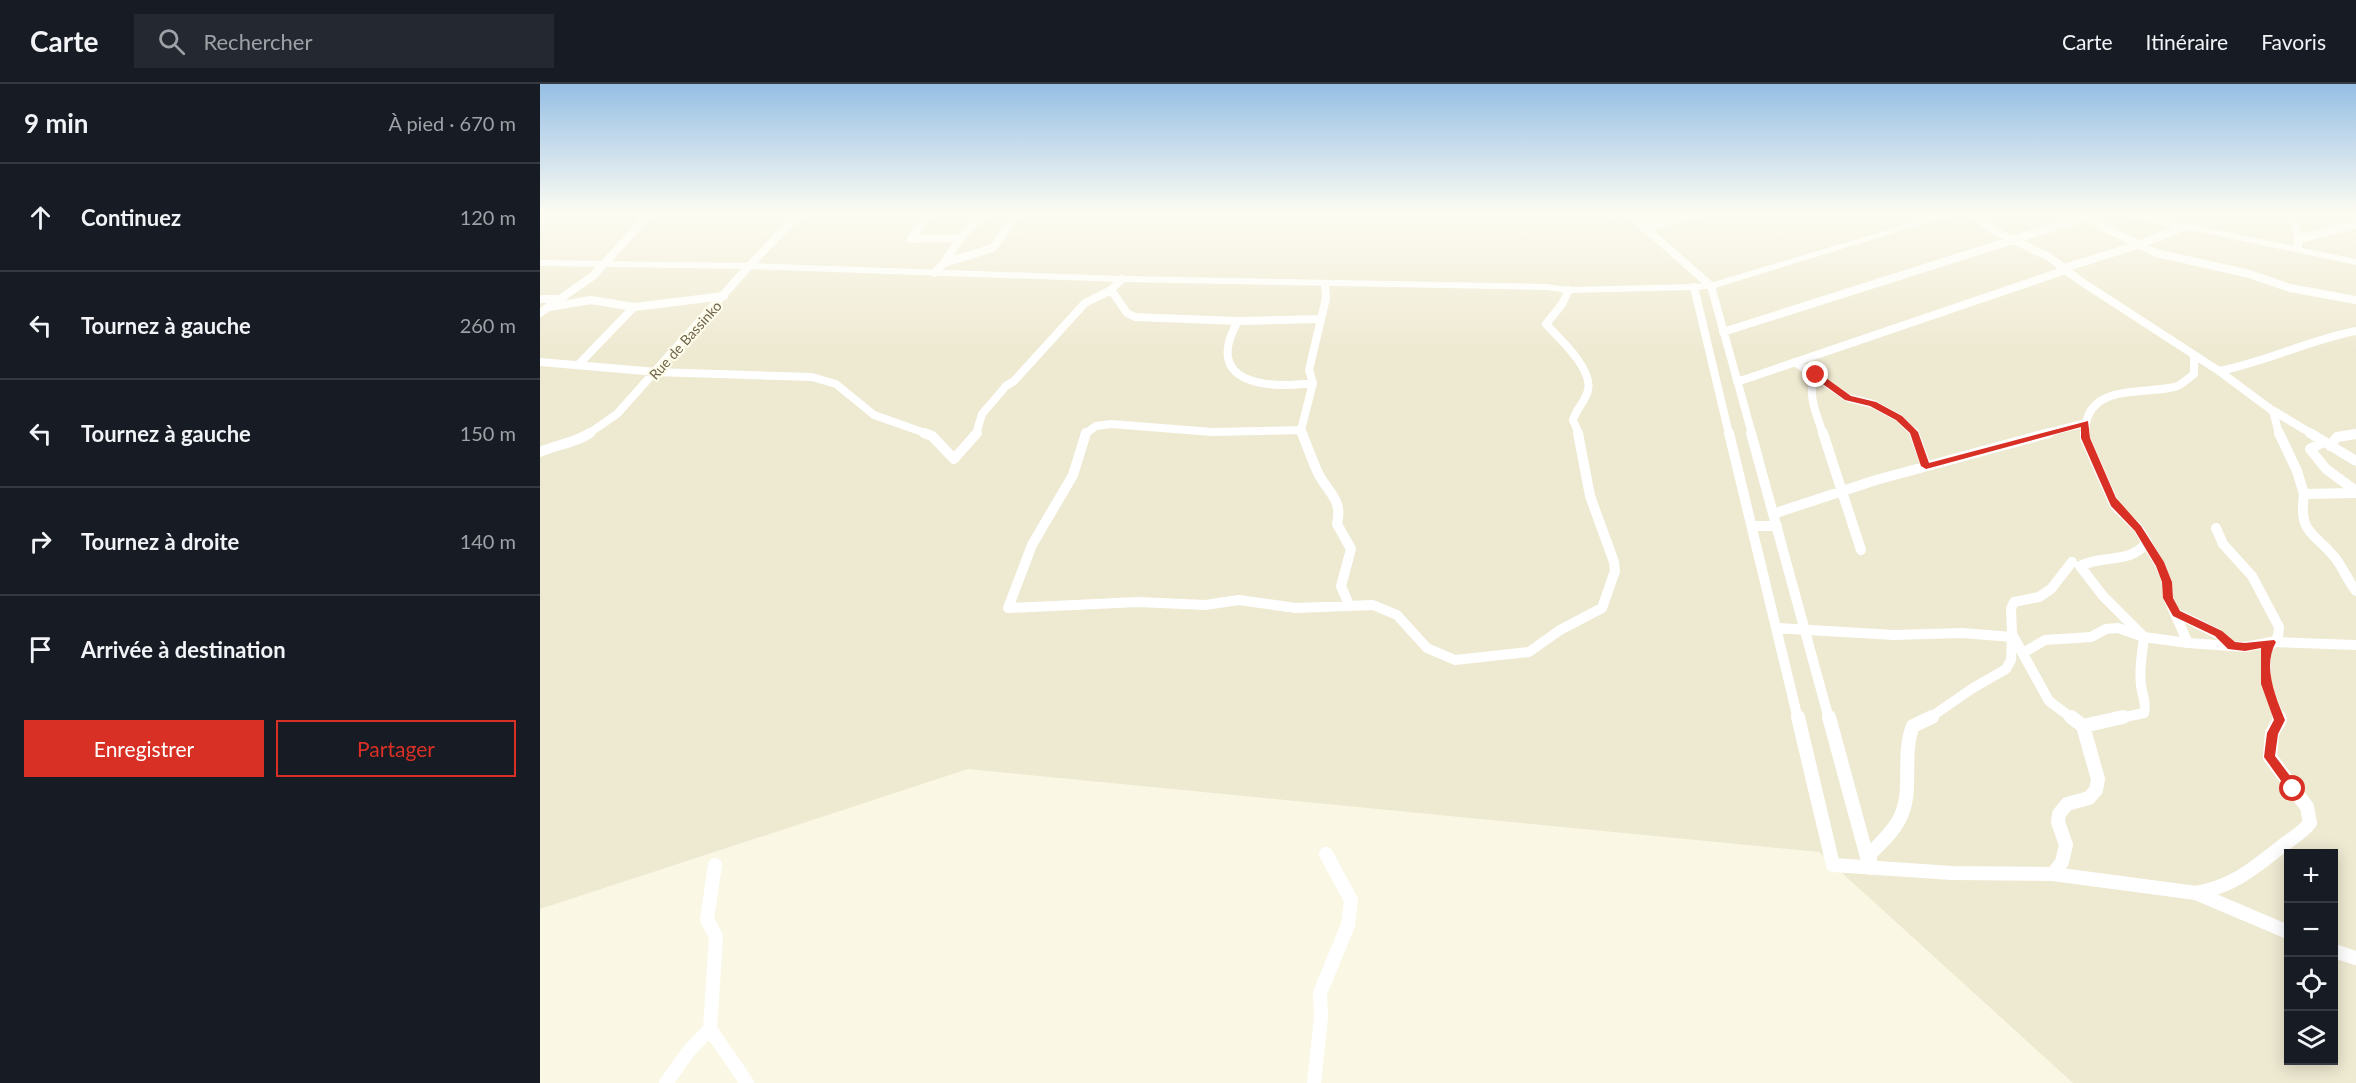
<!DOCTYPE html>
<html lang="fr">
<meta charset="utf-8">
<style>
body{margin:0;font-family:Lato,sans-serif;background:#242831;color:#f1f3f6}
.controls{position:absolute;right:18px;bottom:18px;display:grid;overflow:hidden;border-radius:0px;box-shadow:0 3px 15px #0003}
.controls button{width:54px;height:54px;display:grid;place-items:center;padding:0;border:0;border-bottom:2px solid #363941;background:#171b24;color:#f1f3f6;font:30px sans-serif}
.stop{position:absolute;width:18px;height:18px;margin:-14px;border:4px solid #d93025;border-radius:50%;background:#fff}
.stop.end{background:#d93025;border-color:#fff;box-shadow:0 2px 6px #0008}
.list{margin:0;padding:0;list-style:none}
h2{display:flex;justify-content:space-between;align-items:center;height:78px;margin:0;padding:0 24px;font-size:26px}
h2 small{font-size:20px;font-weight:400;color:#9ea1a6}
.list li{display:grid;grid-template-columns:39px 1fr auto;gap:18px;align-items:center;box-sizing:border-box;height:108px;padding:0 24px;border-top:2px solid #363941}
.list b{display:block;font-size:22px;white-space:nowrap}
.list em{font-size:20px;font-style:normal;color:#9ea1a6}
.actions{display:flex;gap:12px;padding:18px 24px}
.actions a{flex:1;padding:14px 0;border:2px solid #d93025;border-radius:0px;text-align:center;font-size:21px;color:#d93025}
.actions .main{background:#d93025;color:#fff}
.icon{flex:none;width:33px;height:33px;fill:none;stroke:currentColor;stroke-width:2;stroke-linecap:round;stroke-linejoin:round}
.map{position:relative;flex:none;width:1816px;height:999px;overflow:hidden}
header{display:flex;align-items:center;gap:36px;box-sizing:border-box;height:84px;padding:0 30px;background:#171b24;border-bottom:2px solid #363941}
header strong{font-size:28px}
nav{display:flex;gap:33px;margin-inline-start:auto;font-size:21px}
.search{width:420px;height:54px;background:#242831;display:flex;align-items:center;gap:15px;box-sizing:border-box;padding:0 21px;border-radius:0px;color:#9ea1a6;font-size:22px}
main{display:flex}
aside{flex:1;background:#171b24}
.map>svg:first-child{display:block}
</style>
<header>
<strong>Carte</strong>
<div class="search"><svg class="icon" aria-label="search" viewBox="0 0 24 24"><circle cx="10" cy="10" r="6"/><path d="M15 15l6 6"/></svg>Rechercher</div>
<nav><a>Carte</a><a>Itinéraire</a><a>Favoris</a></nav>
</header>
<main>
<aside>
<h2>9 min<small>À pied · 670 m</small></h2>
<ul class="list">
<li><svg class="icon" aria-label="ahead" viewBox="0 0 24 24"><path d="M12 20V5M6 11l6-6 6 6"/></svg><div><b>Continuez</b></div><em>120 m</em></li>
<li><svg class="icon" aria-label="left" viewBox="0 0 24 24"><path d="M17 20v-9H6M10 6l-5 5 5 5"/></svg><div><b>Tournez à gauche</b></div><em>260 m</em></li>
<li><svg class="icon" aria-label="left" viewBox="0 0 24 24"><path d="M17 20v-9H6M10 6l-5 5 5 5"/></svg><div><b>Tournez à gauche</b></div><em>150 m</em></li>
<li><svg class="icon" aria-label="right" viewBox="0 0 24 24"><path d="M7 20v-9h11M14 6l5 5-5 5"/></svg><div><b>Tournez à droite</b></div><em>140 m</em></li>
<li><svg class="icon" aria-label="arrive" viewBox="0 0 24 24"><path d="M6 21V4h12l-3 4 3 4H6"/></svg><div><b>Arrivée à destination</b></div></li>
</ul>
<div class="actions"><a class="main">Enregistrer</a><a>Partager</a></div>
</aside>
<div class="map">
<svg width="1816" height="999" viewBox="0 0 1816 999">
<rect width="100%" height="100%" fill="#faf8e4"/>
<path fill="#eee9d1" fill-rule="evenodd" d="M0,128h1816v871h-283l-254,-231 -851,-83 -428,140zM1748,770h46v206h-46z"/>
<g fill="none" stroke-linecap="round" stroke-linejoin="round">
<path stroke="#fff" stroke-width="8" d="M1071,128l3,3
M1087,128l84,74 41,148
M1430,128l25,19 54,26 30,23 140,91 54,40 6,23
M1750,128l8,22v12
M1547,132l16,11 53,26 90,20 44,15 66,12
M1104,144l57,-16
M371,155l49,-1
M371,155l20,-27
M1759,155l57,-14
M404,179l16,-25 25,-26
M1524,184l74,-23 49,-19
M394,189l10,-10 49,-15 26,-36
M1154,203l35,147
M571,206l16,23 8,4 103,4
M1029,206l-7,14 -16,20c14,15 47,45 42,66 -2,11 -12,19 -15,30l6,14
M0,215h21
M9,223l42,-7 43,7 90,-11
M0,229l53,-37 58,-64
M1183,248l378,-120
M0,278l116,10 156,5 24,7 38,31 54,19
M1255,278l53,36 25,6 26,14 16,16
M38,281l56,-58
M1679,287c47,-9 90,-31 137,-40
M1276,291c-10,20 1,39 7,59
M1197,298l329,-112
M773,299c-46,6 -111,1 -75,-62l83,-2
M1734,327l38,23
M761,346l2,4
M48,350l29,-20 132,-148 52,-54
M436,350l6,-20 24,-28 8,-5 71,-78 26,-13 11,-11
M545,350l11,-8 15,-2 101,8 89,-2 12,-47 -4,-13 17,-72 -1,-14
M1503,350l42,-11
M1545,350c0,-51 55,-39 89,-47 7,-1 14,-9 20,-13v-18
M1813,350h3"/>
<path stroke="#fff" stroke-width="10" d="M384,349l8,3 22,23 23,-26
M546,349l-13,42 -41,70 -24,63 130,-6 67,3 34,-5 57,8 77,-3 24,10 30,33 28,12 74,-8 31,-22 42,-22 13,-37 -1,-9 -24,-66 -12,-63
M762,349c5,13 10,27 16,40 10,20 25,26 19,51l14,25 -10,37 8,19
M1189,349l69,286
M1211,349l78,286
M1283,349l38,117
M1374,349l12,33
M1739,349l18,38 7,23 52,-1
M1770,349l46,28
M1783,358l-13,7 16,20 30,22
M1790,362l7,-9 19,-3
M0,368c16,-7 35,-9 50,-19
M1764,410c-6,41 11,38 32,65 7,9 12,22 20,32
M1233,430l103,-34 173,-47
M1212,442h25
M1676,444l7,16 29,32 27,51 -1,10 -12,13v34l14,35
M1532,478l-21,27 -12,8 -25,5 -3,7 1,25 37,67 24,18
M1636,529l42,21 14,12
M1236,544l118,7 68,-2 50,4
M1648,559l57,4 26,-5 85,3
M1483,569l22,-13 46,-3 15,-8 12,-1 26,9 44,6 -20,-45 -1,-16 -7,-17 -22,-37 -23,-22 -30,-68v-5
M1388,635l45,-31 33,-19 5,-9 1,-25
M1576,635l28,-6c3,-10 -2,-18 -3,-28 -2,-16 1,-32 3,-48l-41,-41 -23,-30c23,-12 50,-1 67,-24"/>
<path stroke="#fff" stroke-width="14" d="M1258,633l35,148 119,8 101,1 143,19 92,39
M1289,633l41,151
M1543,642l40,-9
M1330,778v-8c11,-11 23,-22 30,-36 14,-28 1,-62 13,-92l19,-9
M1513,790l9,-12 4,-17 -8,-23 1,-8 8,-10 22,-6 7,-8 2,-11 -15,-53 -12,-9
M1656,809c38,-7 55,-23 85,-46 10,-8 21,-14 29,-24l-3,-16 -37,-50 2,-24 8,-13 -1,-3
M1794,867l22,7
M170,945l37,54
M126,999l22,-31 22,-23 6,-92 -9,-18 8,-54
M774,999l7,-66 -1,-24 28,-68 3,-25 -25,-46"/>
<path fill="#fff" fill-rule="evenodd" d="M1408,128h14l-247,76 -21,2 -125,3 -23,-3 -424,-8 -373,-13 -209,-3v-6l209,3 373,13 424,8 23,3 125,-3 16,-1z
M1574,128h17l225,47v6l-237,-50z"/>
</g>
<linearGradient id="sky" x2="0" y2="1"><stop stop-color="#96bfe5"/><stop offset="0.48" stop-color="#fdfcf3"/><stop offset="1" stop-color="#fdfcf3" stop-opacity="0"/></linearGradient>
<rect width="1816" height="268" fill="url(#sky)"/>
<path fill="#d93025" d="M1273,289h6l32,23 25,6 26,14 16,16 11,31 159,-42 2,17 26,60 25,28 23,36 8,20 1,16 7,13 42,20 13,11 10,1 29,-3 2,2c-14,25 0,55 9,78l-7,14 -3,22 22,29v7h-8l-25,-35 3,-24 7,-13 -13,-36v-36l-16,3 -17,-2 -13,-13 -42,-20 -10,-18 -1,-16 -6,-16 -21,-35 -24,-25 -30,-68v-11l-155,42 -5,-3 -11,-33 -14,-13 -26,-14 -25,-6 -32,-23z"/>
<g text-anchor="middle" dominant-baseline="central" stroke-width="4.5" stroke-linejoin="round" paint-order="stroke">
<g font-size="14" fill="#70644c" stroke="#fdfcea">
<text transform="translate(145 256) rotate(-48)">Rue de Bassinko</text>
</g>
</g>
</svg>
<div class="controls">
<button>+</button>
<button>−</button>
<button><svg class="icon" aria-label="locate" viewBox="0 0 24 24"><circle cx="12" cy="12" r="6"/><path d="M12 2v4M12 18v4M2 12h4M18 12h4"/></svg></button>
<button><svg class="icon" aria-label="layers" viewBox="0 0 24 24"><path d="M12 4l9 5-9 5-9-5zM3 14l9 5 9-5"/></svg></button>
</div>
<div class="stop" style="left:1753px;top:705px"></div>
<div class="stop end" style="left:1276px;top:291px"></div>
</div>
</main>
